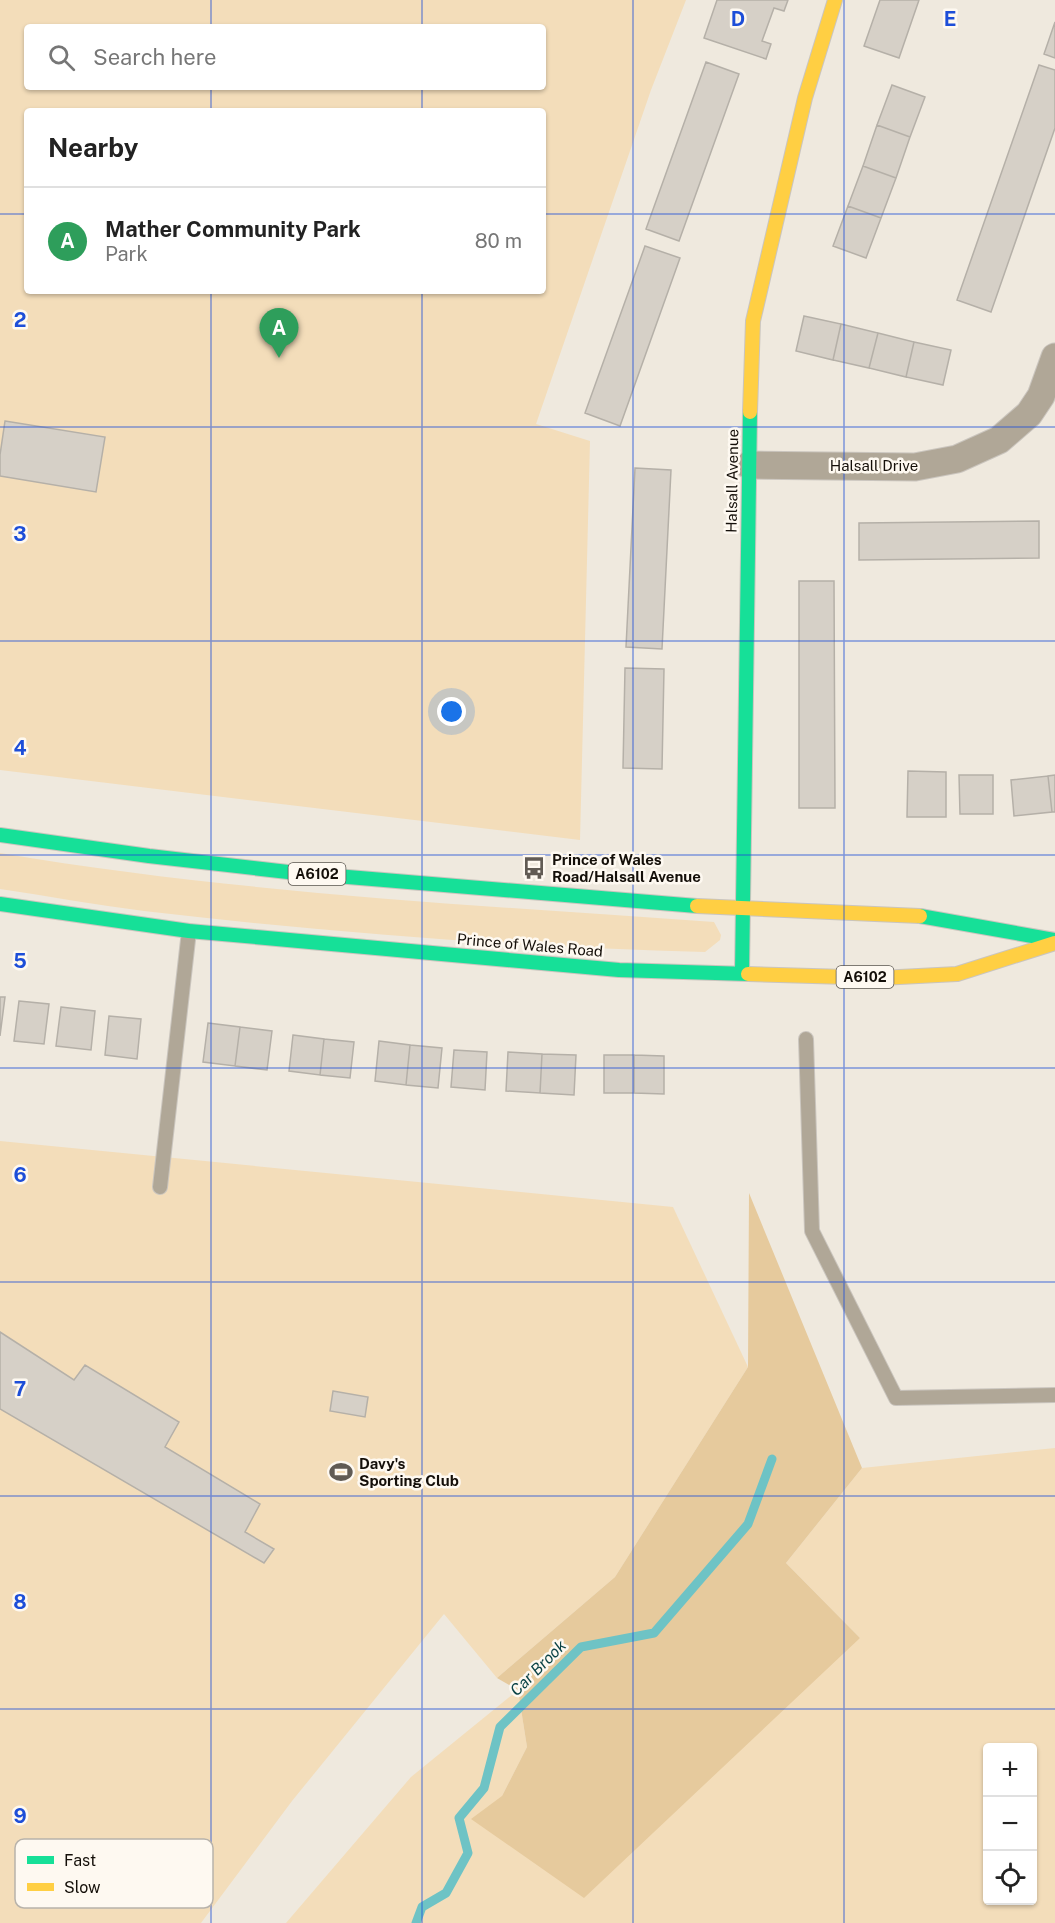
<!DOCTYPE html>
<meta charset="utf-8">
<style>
body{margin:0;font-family:"Public Sans",sans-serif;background:#f2f2f2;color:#222}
.controls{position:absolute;right:18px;bottom:18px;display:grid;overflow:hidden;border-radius:6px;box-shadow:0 2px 4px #0004}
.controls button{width:54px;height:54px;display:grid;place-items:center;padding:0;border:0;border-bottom:2px solid #e0e0e0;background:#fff;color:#222;font:30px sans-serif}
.you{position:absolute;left:452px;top:712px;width:21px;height:21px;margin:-15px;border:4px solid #fff;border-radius:50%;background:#1a73e8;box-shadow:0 0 0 9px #1a73e833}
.badge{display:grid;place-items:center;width:39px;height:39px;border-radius:50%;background:#0b8043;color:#fff;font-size:20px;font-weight:700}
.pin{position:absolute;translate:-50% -50px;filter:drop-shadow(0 2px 3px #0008)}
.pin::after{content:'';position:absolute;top:32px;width:21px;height:18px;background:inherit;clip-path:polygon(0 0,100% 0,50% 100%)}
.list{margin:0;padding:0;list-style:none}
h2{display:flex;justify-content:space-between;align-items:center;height:78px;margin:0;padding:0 24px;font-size:26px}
h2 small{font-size:20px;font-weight:400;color:#767676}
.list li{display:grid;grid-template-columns:39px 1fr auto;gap:18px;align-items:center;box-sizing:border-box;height:108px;padding:0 24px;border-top:2px solid #e0e0e0}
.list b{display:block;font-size:22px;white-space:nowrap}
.list p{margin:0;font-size:20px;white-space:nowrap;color:#767676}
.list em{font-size:20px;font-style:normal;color:#767676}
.icon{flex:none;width:33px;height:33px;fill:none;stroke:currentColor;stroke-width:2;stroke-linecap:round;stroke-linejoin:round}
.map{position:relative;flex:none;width:1055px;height:1923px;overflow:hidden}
.search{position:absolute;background:#fff;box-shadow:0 2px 4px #0004;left:24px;top:24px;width:522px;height:66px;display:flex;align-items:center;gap:15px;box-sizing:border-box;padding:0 21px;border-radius:6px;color:#767676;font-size:22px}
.panel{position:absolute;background:#fff;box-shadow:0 2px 4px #0004;left:24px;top:108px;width:522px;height:186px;border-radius:6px}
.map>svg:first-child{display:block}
</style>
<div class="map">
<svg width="1055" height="1923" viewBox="0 0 1055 1923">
<rect width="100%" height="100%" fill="#efe9de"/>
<path fill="#f3ddba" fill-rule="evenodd" d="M0,0h686l-35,90 -115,334 54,17 -10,399 -580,-70zM27,27h516v60h-516zM27,111h516v180h-516z
M0,853c236,40 475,52 714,69l7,13 -1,5 -15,12c-188,-5 -375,-19 -561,-41 -48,-6 -96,-15 -144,-22z
M0,1141l673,66 75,160 -133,210 -118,101 -53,-64 -152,187 -91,122h-201z
M1055,1448v475h-769l125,-146 107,-87 9,57 -25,49 358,-158 -74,-75 76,-95zM988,1748h44v152h-44z"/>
<path fill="#e6ca9d" d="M749,1193l113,275 -76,95 74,75 -276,260 -113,-79 31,-23 25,-49 -9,-57 -21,-12 118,-101 133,-210z"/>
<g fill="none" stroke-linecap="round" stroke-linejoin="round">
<path stroke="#6ec3c5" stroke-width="9" d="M416,1923l6,-16 24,-14 22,-40 -9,-35 25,-30 16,-61 81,-80 73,-14 94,-109 24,-65"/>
</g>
<path fill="#d6d0c7" stroke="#b5b0a8" stroke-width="1.5" d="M717,0h71l-4,11 -10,-3 -12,33 9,3 -5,15 -62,-21z
M880,0h39l-20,58 -35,-12z
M1055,22v36l-11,-4z
M706,62l33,12 -60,167 -33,-12z
M1039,65l16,5v58l-64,184 -34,-12z
M892,85l33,12 -15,40 -33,-12z
M877,125l33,12 -14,41 -33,-12z
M863,166l33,12 -15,40 -33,-12z
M848,206l33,12 -15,40 -33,-12z
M645,246l35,12 -60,168 -35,-13z
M804,316l37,8 -8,36 -37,-9z
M841,324l37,9 -9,35 -36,-8z
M878,333l36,9 -8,35 -37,-9z
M914,342l37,8 -8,35 -37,-8z
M5,421l100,16 -9,55 -96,-16v-21z
M635,468l36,2 -9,179 -36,-2z
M1039,521v37l-180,2v-37z
M799,581h35l1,227h-36z
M625,668l39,1 -2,100 -39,-1z
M908,771l38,1v45h-39z
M959,775h34v39h-33z
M1055,775v37h-3l-4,-36z
M1048,776l4,36 -38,4 -3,-36z
M0,997h5l-5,39z
M19,1001l30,3 -5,40 -30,-3z
M61,1007l34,4 -4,39 -35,-4z
M109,1016l32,3 -4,40 -32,-4z
M208,1023l32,4 -5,39 -32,-4z
M240,1027l32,4 -5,39 -32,-4z
M293,1035l31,4 -4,36 -31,-4z
M324,1039l30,3 -4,36 -30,-3z
M379,1041l31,4 -4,40 -31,-4z
M410,1045l32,3 -4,40 -32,-3z
M454,1050l33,2 -2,38 -34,-3z
M508,1052l34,2 -2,39 -34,-2z
M542,1054l34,1 -2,40 -34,-2z
M604,1055h30v38h-30z
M634,1055l30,1v38l-30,-1z
M0,1332l74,48 11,-15 94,57 -14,25 95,57 -15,28 29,17 -10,14 -264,-154z
M333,1391l35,6 -3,20 -35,-6z"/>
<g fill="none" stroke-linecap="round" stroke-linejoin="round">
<g stroke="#cac5be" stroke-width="16">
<path id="lane" d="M806,1039l6,192 84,167 159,-3
M160,1187l29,-256"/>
</g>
<g stroke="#cac5be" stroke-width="29">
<path id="street" d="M749,465l166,2 42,-8 42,-19 30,-26 12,-18 14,-39"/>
</g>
<g stroke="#cac5be" stroke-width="16">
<path id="fast" d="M0,835l149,21 139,16 409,34
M0,904l189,27 430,39 129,4
M920,916l135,24
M742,973l8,-561"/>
</g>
<g stroke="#cac5be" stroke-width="16">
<path id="slow" d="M750,412l3,-91 52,-223 30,-98
M697,906l223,10
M748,974l132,4 77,-4 98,-31"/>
</g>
<use href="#lane" stroke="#b0a797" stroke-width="14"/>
<use href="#street" stroke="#b0a797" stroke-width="27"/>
<use href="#fast" stroke="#16e098" stroke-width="14"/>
<use href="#slow" stroke="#ffcf43" stroke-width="14"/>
</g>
<path fill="none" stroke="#1d4ed8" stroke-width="1.5" stroke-opacity="0.55" d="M211,0v27M422,0v27M633,0v1923M844,0v1923M211,87v24M422,87v24M0,214h27M543,214h512M211,291v1632M422,291v1632M0,427h1055M0,641h1055M0,855h1055M0,1068h1055M0,1282h1055M0,1496h1055M0,1709h1055"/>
<defs>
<g id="bus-bare" transform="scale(1.8)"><path d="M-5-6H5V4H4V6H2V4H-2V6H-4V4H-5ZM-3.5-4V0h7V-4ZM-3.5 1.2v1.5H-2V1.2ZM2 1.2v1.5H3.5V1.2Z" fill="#615b54" stroke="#fef9f1" stroke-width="2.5" paint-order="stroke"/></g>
<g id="stadium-bare" transform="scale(1.8)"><path d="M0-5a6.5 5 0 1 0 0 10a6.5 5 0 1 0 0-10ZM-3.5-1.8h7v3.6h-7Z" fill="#615b54" stroke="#fef9f1" stroke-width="2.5" paint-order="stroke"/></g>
</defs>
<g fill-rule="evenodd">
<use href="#bus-bare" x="534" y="868"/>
<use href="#stadium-bare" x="341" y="1472"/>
</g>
<g text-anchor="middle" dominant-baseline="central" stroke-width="5" stroke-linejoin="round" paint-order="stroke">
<g fill="#fef9f1" stroke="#5a554f" stroke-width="1.5">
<rect x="288.5" y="863" width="57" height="22" rx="4.5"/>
<rect x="836.5" y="966" width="57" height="22" rx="4.5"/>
</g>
<g font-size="14" font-weight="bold" fill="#140f09">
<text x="317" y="874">A6102</text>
<text x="865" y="977">A6102</text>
</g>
<g font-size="15" fill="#140f09" stroke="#fef9f1">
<text x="874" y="465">Halsall Drive</text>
<text transform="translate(732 481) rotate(-89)">Halsall Avenue</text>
<text transform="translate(530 945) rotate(5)">Prince of Wales Road</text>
</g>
<g font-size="15" font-weight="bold" fill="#140f09" stroke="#fef9f1" text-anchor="start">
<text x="552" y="859">Prince of Wales<tspan x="552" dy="17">Road/Halsall Avenue</tspan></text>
<text x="359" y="1463">Davy's<tspan x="359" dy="17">Sporting Club</tspan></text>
</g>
<g font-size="16" font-style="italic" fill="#0c4447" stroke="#fef9f1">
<text transform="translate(538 1668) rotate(-45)">Car Brook</text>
</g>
</g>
<rect x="15" y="1839" width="198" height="69" rx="9" fill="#fef9f1" stroke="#b8b3ab" stroke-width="1.5"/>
<rect x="27" y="1856" width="27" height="8" fill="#16e098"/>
<rect x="27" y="1883" width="27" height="8" fill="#ffcf43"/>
<g font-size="16" fill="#140f09">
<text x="64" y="1866">Fast</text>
<text x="64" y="1893">Slow</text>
</g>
<g font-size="20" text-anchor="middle" font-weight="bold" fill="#1d4ed8" stroke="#fef9f1" stroke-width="5" stroke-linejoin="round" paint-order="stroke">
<text x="738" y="26">D</text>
<text x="950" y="26">E</text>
<text x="20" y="327">2</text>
<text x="20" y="541">3</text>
<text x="20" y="755">4</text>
<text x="20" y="968">5</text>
<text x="20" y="1182">6</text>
<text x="20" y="1396">7</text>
<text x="20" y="1609">8</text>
<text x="20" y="1823">9</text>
</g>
</svg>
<div class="controls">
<button>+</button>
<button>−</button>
<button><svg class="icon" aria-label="locate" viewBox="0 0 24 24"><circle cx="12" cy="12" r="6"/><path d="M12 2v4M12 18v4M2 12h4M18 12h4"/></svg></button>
</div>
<div class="you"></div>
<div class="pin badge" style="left:279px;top:358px;background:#2e9e5b">A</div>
<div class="search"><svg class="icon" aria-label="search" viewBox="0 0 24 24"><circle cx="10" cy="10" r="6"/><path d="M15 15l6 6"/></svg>Search here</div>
<section class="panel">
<h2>Nearby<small></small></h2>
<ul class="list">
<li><span class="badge" style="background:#2e9e5b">A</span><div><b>Mather Community Park</b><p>Park</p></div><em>80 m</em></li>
</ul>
</section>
</div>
